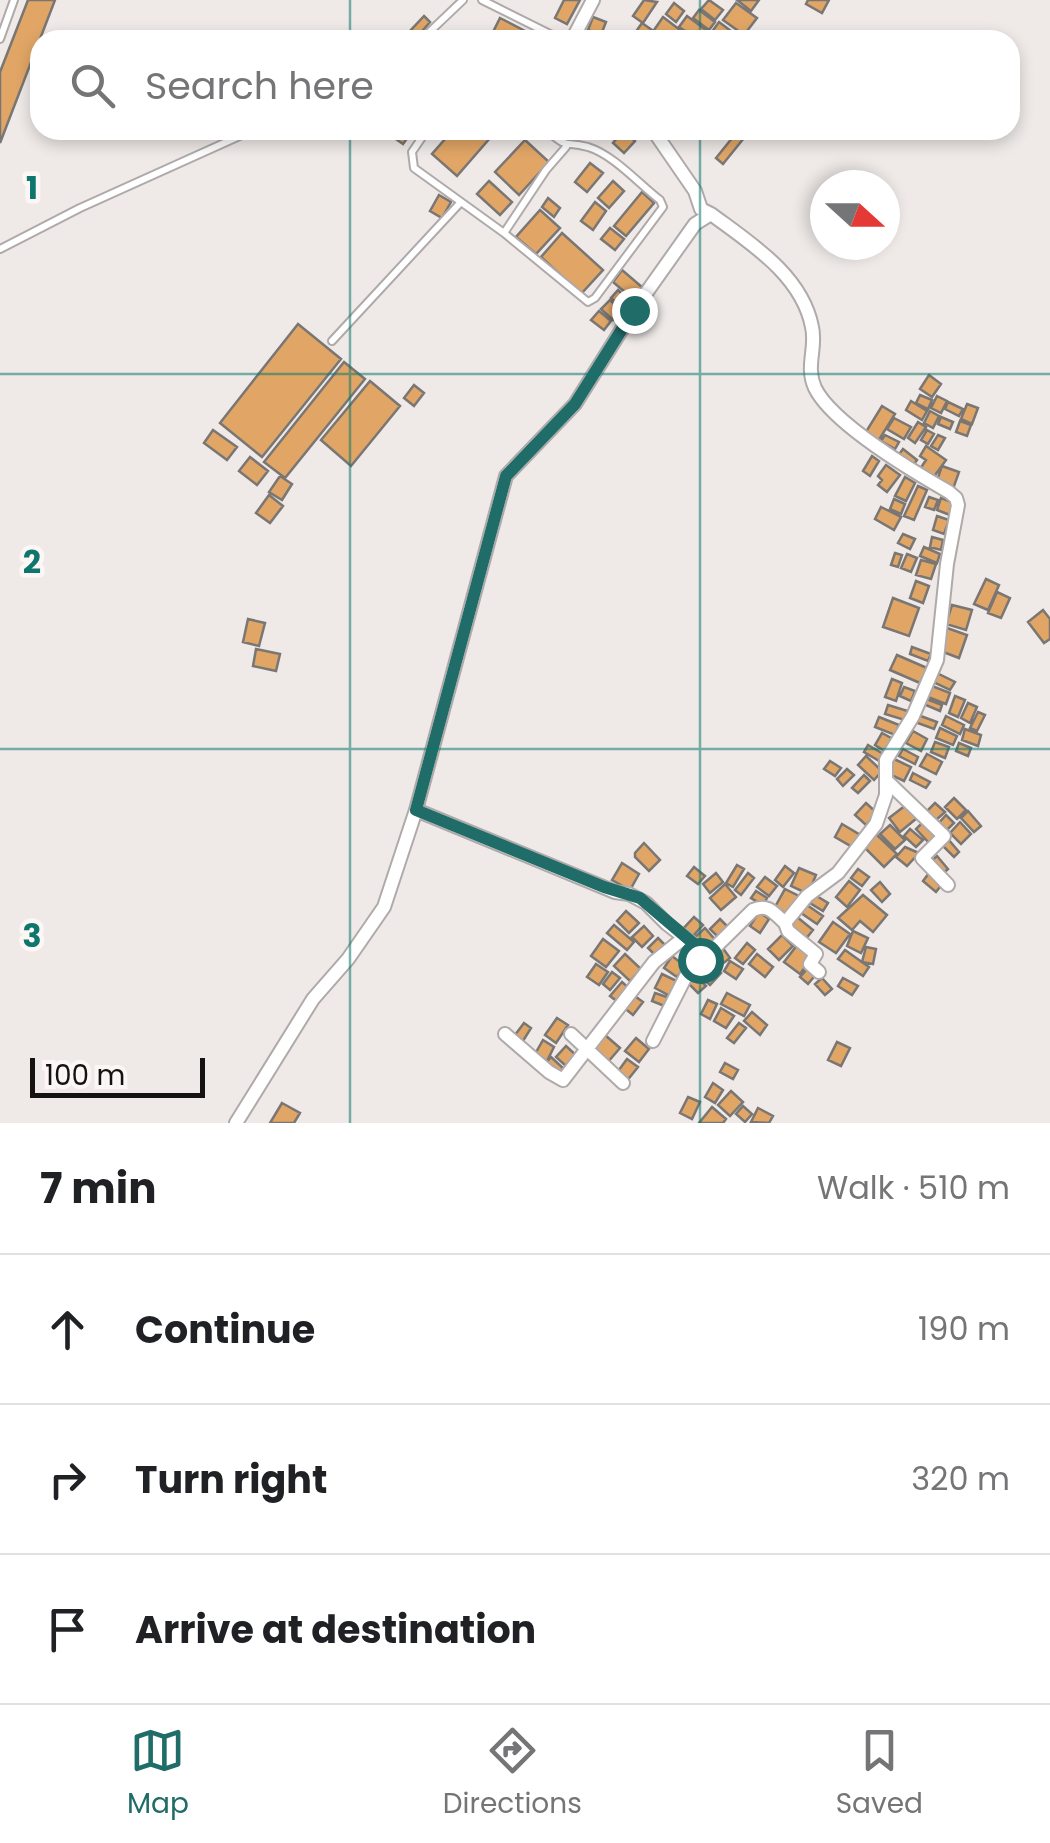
<!DOCTYPE html>
<meta charset="utf-8">
<style>
body{margin:0;font-family:Poppins,sans-serif;background:#f6f6f6;color:#202124}
.compass{position:absolute;left:810px;top:170px;width:90px;height:90px;border-radius:50%;background:#fff;box-shadow:0 5px 15px #0003;rotate:111deg}
.scale{position:absolute;left:30px;bottom:25px;width:175px;box-sizing:border-box;padding-left:10px;border:5px solid #141312;border-top:0;font-size:28px;line-height:35px;white-space:nowrap;color:#141312;-webkit-text-stroke:8px #fcf7f5;paint-order:stroke}
.stop{position:absolute;width:30px;height:30px;margin:-22px;border:8px solid #206c69;border-radius:50%;background:#fff}
.stop.end{background:#206c69;border-color:#fff;box-shadow:0 2px 10px #0008}
.list{margin:0;padding:0;list-style:none}
h2{display:flex;justify-content:space-between;align-items:center;height:130px;margin:0;padding:0 40px;font-size:42px}
h2 small{font-size:32px;font-weight:400;color:#757577}
.list li{display:grid;grid-template-columns:65px 1fr auto;gap:30px;align-items:center;box-sizing:border-box;height:150px;padding:0 40px;border-top:2px solid #e0e0e0}
.list b{display:block;font-size:38px;white-space:nowrap}
.list em{font-size:32px;font-style:normal;color:#757577}
.icon{flex:none;width:55px;height:55px;fill:none;stroke:currentColor;stroke-width:2;stroke-linecap:round;stroke-linejoin:round}
.map{position:relative;flex:none;width:1050px;height:1123px;overflow:hidden}
.search{position:absolute;background:#fff;box-shadow:0 5px 15px #0003;left:30px;right:30px;top:30px;height:110px;display:flex;align-items:center;gap:25px;box-sizing:border-box;padding:0 35px;border-radius:30px;color:#757577;font-size:38px}
.sheet{height:580px;background:#fff}
nav{display:flex;justify-content:space-around;align-items:center;box-sizing:border-box;height:140px;border-top:2px solid #e0e0e0;background:#fff;font-size:28px;color:#757577}
nav a{display:grid;justify-items:center;gap:5px}
nav .on{color:#206c69}
.map>svg:first-child{display:block}
</style>
<div class="map">
<svg width="1050" height="1123" viewBox="0 0 1050 1123">
<rect width="100%" height="100%" fill="#efeae8"/>
<path fill="#e1a666" stroke="#797673" stroke-width="2.5" d="M28,0h27l-55,143v-71z
M564,0h16l-13,24 -12,-6z
M644,0l13,2 -14,21 -10,-7z
M709,0l14,10 -8,10 -14,-11z
M737,0h22l-8,11z
M808,0h21l-7,13 -16,-9z
M674,3l10,8 -8,11 -10,-8z
M736,3l21,15 -13,17 -21,-15z
M699,10l16,12 -6,8 -16,-12z
M424,16l6,6 -12,14 -7,-6z
M687,16l19,14 -7,10 -20,-13z
M593,17l13,5 -5,13 -13,-5z
M663,17l21,16 -5,7h-18l-9,-7z
M500,18l29,15 -3,7h-18l-15,-8z
M719,22l24,18h-37z
M642,23l10,7 -7,10h-15z
M393,130h20l-10,14 -13,-9z
M453,130h44l-40,46 -25,-22z
M623,131l12,10 -11,12 -11,-10z
M737,132l7,6 -21,26 -7,-6z
M525,140l24,22 -30,33 -24,-23z
M590,163l13,10 -16,19 -12,-10z
M489,181l23,21 -12,13 -23,-21z
M613,181l11,10 -15,17 -11,-10z
M642,192l12,11 -28,33 -12,-10z
M439,195l12,7 -9,16 -12,-7z
M548,198l12,10 -6,9 -12,-10z
M595,202l11,9 -13,19 -12,-9z
M540,210l20,18 -24,26 -20,-17z
M610,228l14,11 -9,11 -14,-11z
M562,233l41,37 -22,24 -40,-37z
M622,270l20,17 -10,11 -19,-16z
M618,290l12,11 -7,8 -12,-11z
M610,300l12,11 -9,9 -12,-11z
M599,311l12,10 -7,9 -13,-10z
M298,324l43,35 -79,98 -42,-34z
M344,362l21,17 -80,99 -21,-16z
M929,375l12,9 -9,13 -12,-8z
M370,381l30,25 -49,60 -30,-26z
M414,385l10,8 -10,13 -10,-8z
M920,395l12,5 -4,9 -12,-6z
M937,396l10,5 -6,12 -10,-5z
M911,401l16,10 -5,9 -16,-10z
M948,402l15,7 -4,7 -14,-7z
M967,404l11,4 -6,16 -11,-5z
M882,406l13,8 -18,29 -13,-8z
M930,411l9,5 -6,12 -9,-5z
M941,417l12,5 -3,7 -12,-5z
M894,418l17,9 -7,12 -17,-10z
M960,421l11,4 -4,11 -11,-4z
M918,422l8,5 -11,16 -7,-5z
M213,430l24,17 -10,13 -23,-17z
M927,430l7,4 -6,10 -7,-4z
M885,435l14,7 -4,7 -14,-8z
M938,435l7,3 -7,12 -7,-4z
M926,446l20,14 -13,18 -13,-9 6,-9 -6,-4z
M903,449l14,11 -6,8 -14,-11z
M872,456l7,5 -9,15 -7,-5z
M250,457l18,14 -11,14 -18,-14z
M886,465l14,10 -13,17 -9,-7 4,-5 -4,-4z
M942,466l17,6 -6,17 -17,-6z
M280,476l12,8 -10,16 -13,-8z
M905,477l10,6 -9,18 -11,-5z
M918,486l9,4 -13,30 -10,-4z
M269,495l14,11 -13,17 -14,-10z
M929,497l9,3 -4,10 -9,-3z
M941,498l13,5 -4,12 -13,-5z
M894,499l11,5 -4,10 -11,-5z
M881,507l20,10 -7,13 -19,-11z
M937,516l12,4 -5,14 -11,-4z
M903,534l12,5 -5,10 -12,-6z
M932,537l11,3 -2,10 -11,-3z
M924,547l16,7 -3,9 -17,-7z
M895,553l7,2 -4,12 -7,-2z
M907,554l10,4 -6,14 -10,-4z
M921,560l15,4 -5,15 -15,-4z
M986,579l13,6 -11,25 -14,-6z
M916,581l13,5 -6,17 -13,-5z
M997,592l13,6 -9,20 -13,-5z
M893,598l26,10 -10,28 -26,-9z
M952,605l20,5 -6,20 -20,-6z
M1043,610l7,9v20l-6,4 -16,-21z
M248,619l17,4 -6,23 -16,-4z
M947,628l20,7 -8,23 -21,-8z
M912,647l19,7 -3,7 -18,-7z
M256,649l24,5 -4,17 -23,-5z
M897,655l30,13 -7,15 -30,-13z
M937,673l18,9 -5,8 -17,-8z
M892,679l10,4 -6,18 -11,-4z
M932,686l18,7 -4,11 -18,-7z
M904,687l11,4 -4,10 -11,-5z
M955,696l10,4 -7,17 -9,-4z
M924,698l18,7 -2,6 -19,-8z
M968,703l9,4 -7,16 -9,-5z
M888,705l23,7 -3,9 -23,-7z
M978,712l7,3 -8,16 -7,-3z
M918,715l19,7 -3,7 -19,-7z
M946,716l18,9 -4,9 -18,-9z
M879,717l20,8 -4,10 -20,-8z
M940,728l17,8 -4,9 -17,-7z
M965,729l16,6 -3,11 -16,-6z
M913,731l14,8 -6,12 -15,-8z
M882,733l11,6 -7,13 -11,-7z
M935,742l14,5 -4,11 -14,-6z
M959,743l12,5 -3,8 -12,-5z
M868,745l17,10 -4,7 -17,-10z
M903,749l15,8 -3,7 -16,-8z
M927,754l15,8 -6,12 -16,-8z
M866,756l16,15 -8,9 -16,-15z
M894,759l17,8 -7,14 -17,-8z
M830,761l11,7 -6,8 -11,-7z
M847,769l7,6 -11,11 -6,-7z
M913,773l17,9 -4,6 -16,-8z
M864,775l6,6 -12,12 -6,-5z
M954,798l12,12 -9,9 -12,-12z
M866,803l11,10 -11,12 -11,-10z
M935,803l10,9 -10,9 -9,-9z
M906,805l11,13 -17,14 -11,-14z
M968,811l13,15 -7,6 -13,-14z
M946,815l8,8 -10,10 -7,-8z
M925,820l15,16 -9,9 -15,-16z
M960,822l11,12 -10,10 -11,-11z
M842,824l20,12 -8,12 -19,-11z
M890,825l15,15 -10,9 -15,-15z
M910,829l13,11 -7,7 -12,-11z
M876,834l21,20 -13,13 -20,-20z
M948,839l11,13 -5,5 -12,-12z
M644,843l16,17 -11,11 -14,-14v-4z
M905,847l14,6 -12,13 -11,-9z
M937,856l11,13 -8,7 -10,-14z
M622,863l17,11 -9,16 -18,-10z
M737,865l7,4 -11,18 -7,-4z
M785,866l9,7 -11,14 -8,-7z
M694,867l11,9 -7,8 -11,-8z
M799,868l17,7 -8,19 -17,-8z
M858,869l11,8 -7,9 -11,-8z
M716,873l7,9 -13,11 -7,-9z
M748,873l6,5 -13,17 -6,-5z
M929,873l14,10 -7,9 -13,-11z
M765,877l12,9 -8,10 -12,-9z
M849,881l11,9 -13,17 -11,-10z
M880,882l10,12 -8,8 -11,-12z
M725,884l11,13 -15,13 -11,-12z
M785,889l16,8 -10,19 -16,-9z
M756,891l11,7 -4,7 -12,-7z
M815,895l13,8 -5,8 -13,-8z
M863,895l24,20 -14,17 -13,-11 -8,9 -14,-12z
M807,905l16,11 -6,8 -16,-11z
M626,911l13,12 -10,10 -12,-12z
M759,912l10,7 -9,14 -10,-7z
M694,917l9,8 -12,13 -9,-8z
M797,917l16,13 -8,10 -16,-12z
M720,919l10,10 -10,10 -10,-10z
M833,922l17,12 -14,19 -17,-11z
M614,925l20,17 -7,8 -20,-17z
M644,926l9,10 -11,11 -10,-10z
M705,928l12,14 -11,10 -12,-14z
M853,931l15,7 -7,15 -14,-7z
M782,935l11,11 -14,14 -11,-11z
M658,938l9,9 -10,10 -9,-9z
M603,939l16,12 -13,16 -15,-11z
M747,943l8,7 -12,14 -8,-6z
M798,944l16,11 -14,19 -16,-12z
M722,947l8,11 -9,7 -8,-11z
M866,947l10,2 -3,15 -11,-2z
M845,950l24,17 -6,9 -25,-17z
M625,954l16,15 -11,12 -16,-15z
M757,954l16,13 -8,10 -16,-13z
M672,956l13,10 -8,11 -13,-9z
M730,961l13,8 -7,10 -12,-8z
M596,964l12,8 -9,13 -12,-8z
M809,967l8,6 -9,11 -8,-7z
M715,968l6,5 -11,12 -6,-5z
M612,972l8,6 -10,12 -7,-6z
M662,974l17,8 -7,15 -17,-9z
M694,974l12,12 -8,7 -11,-11z
M822,978l10,11 -7,6 -10,-11z
M843,978l15,8 -6,9 -14,-9z
M622,982l8,7 -12,13 -8,-6z
M655,993l15,5 -3,9 -15,-6z
M727,993l23,12 -6,11 -23,-12z
M632,994l11,8 -10,13 -11,-9z
M708,1000l9,4 -7,15 -9,-5z
M721,1008l13,8 -8,12 -12,-7z
M752,1012l15,13 -7,10 -16,-14z
M557,1018l11,7 -12,18 -11,-8z
M524,1023l7,5 -8,13 -8,-6z
M739,1023l7,5 -12,15 -7,-5z
M605,1035l15,13 -12,14 -15,-13z
M636,1038l13,11 -10,13 -14,-11z
M543,1040l11,7 -7,14 -12,-7z
M837,1042l13,6 -9,18 -13,-6z
M566,1046l11,10 -10,11 -11,-10z
M551,1057l13,12 -5,6 -13,-12z
M627,1059l11,8 -12,15 -10,-8z
M725,1063l13,7 -5,9 -13,-7z
M713,1083l10,7 -8,13 -10,-6z
M731,1091l12,11 -13,14 -12,-11z
M688,1097l12,5 -8,17 -12,-6z
M282,1103l18,10 -6,10h-24z
M743,1106l9,8 -7,8 -9,-8z
M712,1107l14,12 -3,4h-24z
M758,1108l15,8 -4,7 -18,-1z"/>
<g fill="none" stroke-linecap="round" stroke-linejoin="round">
<g stroke="#afaaa9" stroke-width="10">
<path id="service" d="M482,0l80,40
M431,33l8,7
M0,39l14,-39
M421,40l42,-40
M427,130l-15,22 2,16 90,65 84,69 7,-4 68,-91 -3,-7c-21,-16 -46,-45 -72,-53 -25,-7 -17,4 -42,-17
M504,233l42,-63 20,-23
M0,249l80,-41 173,-78
M332,341l129,-139"/>
</g>
<g stroke="#afaaa9" stroke-width="16">
<path id="minor" d="M572,40l21,-40
M888,782l56,54 -22,22 26,27
M416,810l199,82 14,2 17,9 21,21 40,31
M785,923l3,8 28,23 -6,10 9,8
M505,1034l44,38 14,8 91,-118 31,-25
M571,1034l52,49
M653,1041l33,-65 67,-66c15,-7 21,3 32,13l22,-27 31,-23 38,-49 10,-29v-35l27,-44 24,-56 10,-96 11,-59 -2,-7 -7,-6c-35,-20 -117,-69 -134,-104 -10,-22 2,-40 -3,-61 -10,-52 -62,-84 -101,-113
M236,1123l77,-124 35,-40 36,-52 32,-97 90,-334 69,-72 59,-94 61,-86 16,-10 -10,-5 -6,-18 -42,-61"/>
</g>
<use href="#service" stroke="#fff" stroke-width="6"/>
<use href="#minor" stroke="#fff" stroke-width="12"/>
</g>
<g fill="none" stroke-linecap="round" stroke-linejoin="round">
<path stroke="#206c69" stroke-width="12" d="M634,310l-59,94 -69,72 -90,334 188,77 36,11 67,57 -7,5"/>
</g>
<path fill="none" stroke="#0f766e" stroke-width="2.5" stroke-opacity="0.55" d="M350,0v40M700,0v40M350,130v993M700,130v993M0,374h1050M0,749h1050"/>
<g font-size="32" text-anchor="middle" font-weight="bold" fill="#0f766e" stroke="#fcf7f5" stroke-width="9" stroke-linejoin="round" paint-order="stroke">
<text x="32" y="199">1</text>
<text x="32" y="573">2</text>
<text x="32" y="947">3</text>
</g>
</svg>
<svg class="compass" viewBox="-18 -18 36 36"><path d="M0-13l5 13h-10z" fill="#e53935"/><path d="M0 13l5-13h-10z" fill="#757577"/></svg>
<div class="scale">100 m</div>
<div class="stop" style="left:700px;top:960px"></div>
<div class="stop end" style="left:634px;top:310px"></div>
<div class="search"><svg class="icon" aria-label="search" viewBox="0 0 24 24"><circle cx="10" cy="10" r="6"/><path d="M15 15l6 6"/></svg>Search here</div>
</div>
<section class="sheet">
<h2>7 min<small>Walk · 510 m</small></h2>
<ul class="list">
<li><svg class="icon" aria-label="ahead" viewBox="0 0 24 24"><path d="M12 20V5M6 11l6-6 6 6"/></svg><div><b>Continue</b></div><em>190 m</em></li>
<li><svg class="icon" aria-label="right" viewBox="0 0 24 24"><path d="M7 20v-9h11M14 6l5 5-5 5"/></svg><div><b>Turn right</b></div><em>320 m</em></li>
<li><svg class="icon" aria-label="arrive" viewBox="0 0 24 24"><path d="M6 21V4h12l-3 4 3 4H6"/></svg><div><b>Arrive at destination</b></div></li>
</ul>
</section>
<nav>
<a class="on"><svg class="icon" aria-label="map" viewBox="0 0 24 24"><path d="M3 6l6-2 6 2 6-2v14l-6 2-6-2-6 2zM9 4v14M15 6v14"/></svg>Map</a>
<a><svg class="icon" aria-label="directions" viewBox="0 0 24 24"><path d="M12 3l9 9-9 9-9-9zM9 14v-3h6M13 9l2 2-2 2"/></svg>Directions</a>
<a><svg class="icon" aria-label="saved" viewBox="0 0 24 24"><path d="M7 4h10v16l-5-4-5 4z"/></svg>Saved</a>
</nav>
